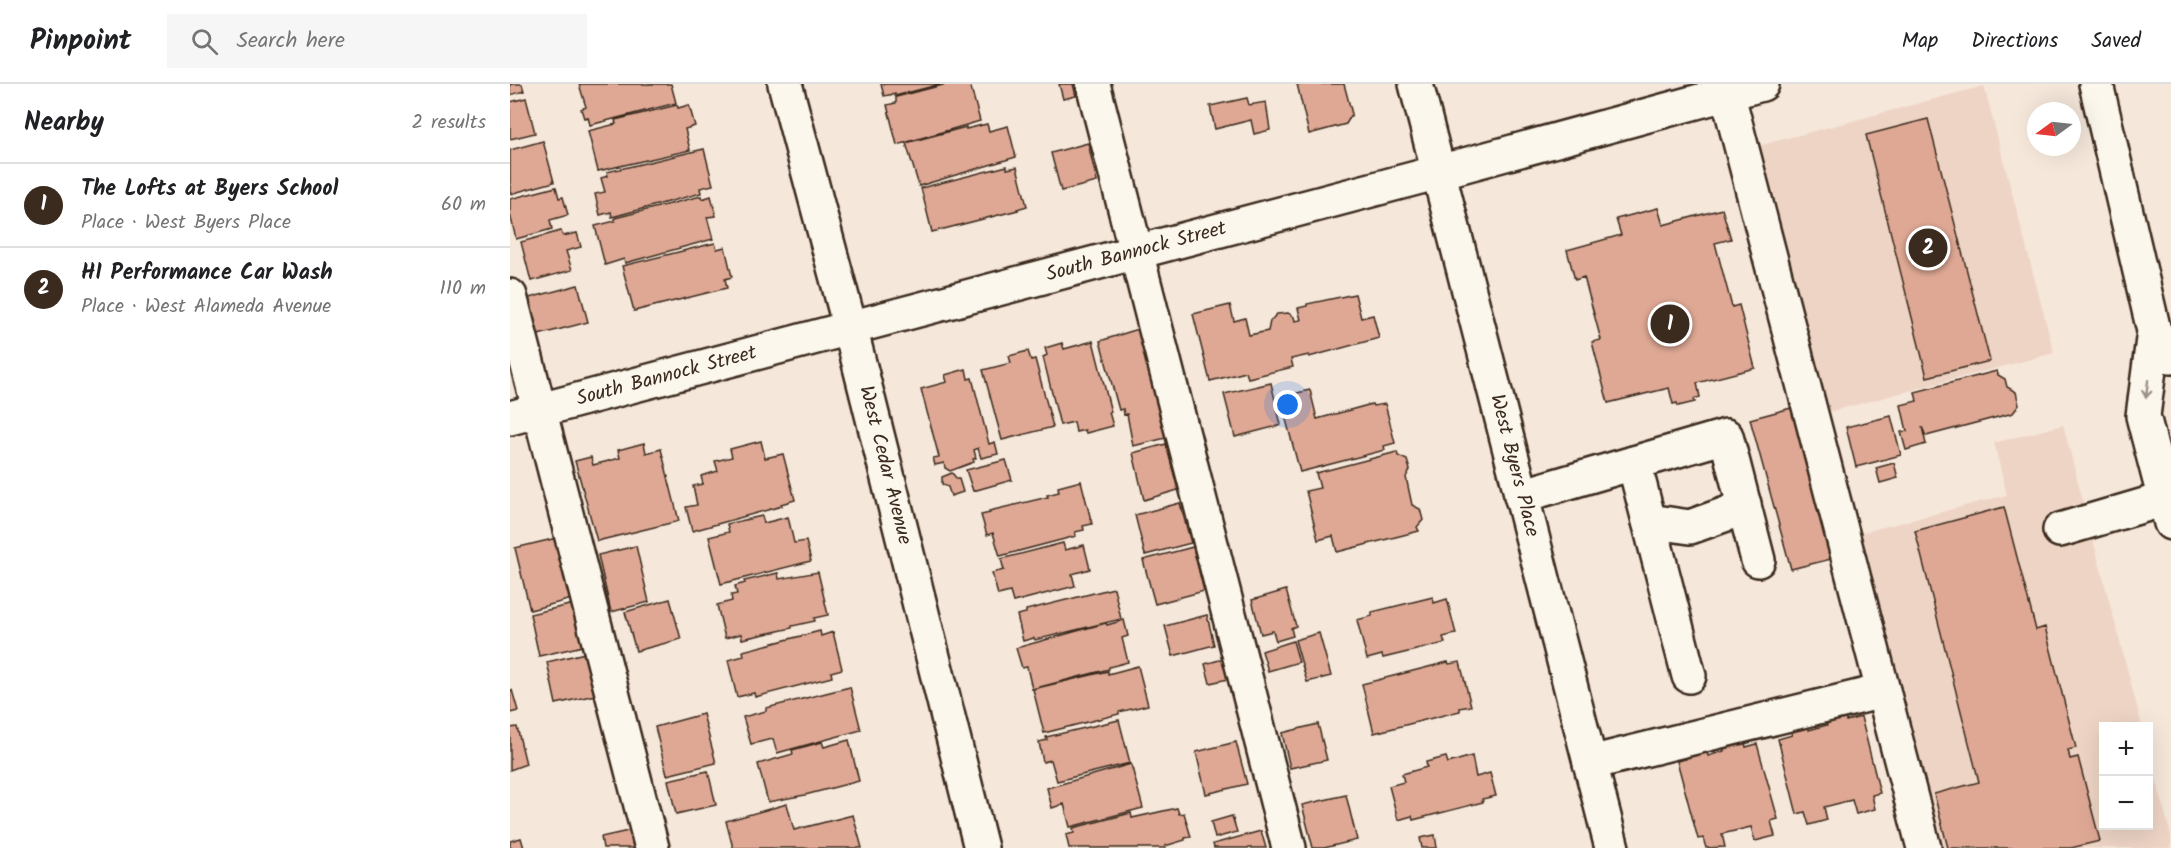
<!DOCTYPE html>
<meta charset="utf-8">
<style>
body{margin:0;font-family:Kalam,sans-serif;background:#f6f6f6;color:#202124}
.controls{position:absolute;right:18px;bottom:18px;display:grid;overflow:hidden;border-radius:0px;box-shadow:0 6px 24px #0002}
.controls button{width:54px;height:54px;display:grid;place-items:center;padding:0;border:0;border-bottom:2px solid #e0e0e0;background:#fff;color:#202124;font:30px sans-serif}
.compass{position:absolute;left:1517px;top:18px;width:54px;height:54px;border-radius:50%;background:#fff;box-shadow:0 6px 24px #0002;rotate:255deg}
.you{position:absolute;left:778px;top:321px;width:21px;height:21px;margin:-15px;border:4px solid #fff;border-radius:50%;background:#1a73e8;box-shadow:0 0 0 9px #1a73e833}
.badge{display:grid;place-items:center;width:39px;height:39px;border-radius:50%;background:#3b2a1e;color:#fff;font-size:20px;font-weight:700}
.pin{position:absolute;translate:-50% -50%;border:3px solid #fff;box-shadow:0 2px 6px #0006}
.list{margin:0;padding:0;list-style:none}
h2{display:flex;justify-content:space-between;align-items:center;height:78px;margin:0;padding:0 24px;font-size:26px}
h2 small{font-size:20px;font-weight:400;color:#757577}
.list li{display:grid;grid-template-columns:39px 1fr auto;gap:18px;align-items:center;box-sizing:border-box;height:84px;padding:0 24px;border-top:2px solid #e0e0e0}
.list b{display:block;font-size:22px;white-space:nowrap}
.list p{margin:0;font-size:20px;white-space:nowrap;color:#757577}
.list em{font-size:20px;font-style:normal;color:#757577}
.icon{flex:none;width:33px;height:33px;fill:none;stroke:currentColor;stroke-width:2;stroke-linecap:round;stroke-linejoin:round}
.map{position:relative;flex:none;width:1661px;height:764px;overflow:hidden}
header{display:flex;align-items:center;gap:36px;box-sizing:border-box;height:84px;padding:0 30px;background:#fff;border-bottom:2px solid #e0e0e0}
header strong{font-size:28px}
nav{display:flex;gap:33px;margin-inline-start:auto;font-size:21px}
.search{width:420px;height:54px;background:#f6f6f6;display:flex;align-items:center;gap:15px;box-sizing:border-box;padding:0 21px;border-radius:0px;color:#757577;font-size:22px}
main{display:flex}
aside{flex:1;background:#fff}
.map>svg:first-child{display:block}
</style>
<header>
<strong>Pinpoint</strong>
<div class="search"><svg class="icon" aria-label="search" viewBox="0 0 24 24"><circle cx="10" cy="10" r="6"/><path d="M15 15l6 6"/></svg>Search here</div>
<nav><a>Map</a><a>Directions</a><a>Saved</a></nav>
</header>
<main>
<aside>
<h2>Nearby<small>2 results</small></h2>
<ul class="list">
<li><span class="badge">1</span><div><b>The Lofts at Byers School</b><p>Place · West Byers Place</p></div><em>60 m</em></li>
<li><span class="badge">2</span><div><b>HI Performance Car Wash</b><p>Place · West Alameda Avenue</p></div><em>110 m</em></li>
</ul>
</aside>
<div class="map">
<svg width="1661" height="764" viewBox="0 0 1661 764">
<rect width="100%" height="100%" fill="#f5e7da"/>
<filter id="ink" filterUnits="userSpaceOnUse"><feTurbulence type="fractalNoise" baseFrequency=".0167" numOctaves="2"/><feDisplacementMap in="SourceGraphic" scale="12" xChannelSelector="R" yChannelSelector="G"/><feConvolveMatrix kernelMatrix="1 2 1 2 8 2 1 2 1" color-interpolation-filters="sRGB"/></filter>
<g filter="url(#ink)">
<path fill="#eed4c5" d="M1474,2l70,267 -226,59 -70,-266z
M1553,341l79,301h-38v100h44l1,-75 22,85v12h-234l-80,-314 150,-39 -13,-52z"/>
<path fill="#dea894" stroke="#3b2a1e" stroke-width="1.5" d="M0,0h12l2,7 -14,4z
M69,0h92l5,19 -86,22 -2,-8 -4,1 -3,-9 5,-2z
M371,0h60l-46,12v-2l-11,2z
M437,0h23l10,37 -83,24 -10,-40 9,-2v-6z
M549,0h14l3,12 -13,3z
M787,0h47l8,30 -6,10 -37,10z
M16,14l9,35 -25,6v-37z
M737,14l2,7 17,-3 4,28 -16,4 -3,-14 -36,9 -5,-23z
M167,21l1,3 11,-3 6,21 -10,3 5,21 -92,21 -10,-40 28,-7 -1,-4z
M1418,35l62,242 -63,16 -61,-242z
M477,40l2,7 19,-5 8,31 -97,29 -13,-43 60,-16v2z
M33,57l11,41 -44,12v-44z
M578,59l9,39 -36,9 -10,-38z
M194,65l9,36 -13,3 1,5 -89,24 -1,-5 -11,3 -5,-21 10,-2 -4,-14 7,-2 -1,-4z
M497,82v3l10,-2 10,39 -10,3 1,1 -86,22 -11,-44z
M46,103l3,11 4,-1 5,18 -18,5 2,9 -36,10 -6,-25v-15z
M191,112l1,3 9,-3 5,20 -9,1 6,22 -88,24 -1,-4 -19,6 -10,-39 20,-5v-3z
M1148,124l5,17 59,-16 9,30 -16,4 17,64 7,-2 16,63 -58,15 3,14 -6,2 1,3 -17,4 -1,-3 -4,1 -4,-16 -61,15 -16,-61 9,-2 -17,-63 -9,3 -8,-30 54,-15 -5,-16z
M51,147l2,5 14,-3 4,14 -15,4 6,19 -41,11 -10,-39z
M205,159l2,6 8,-2 7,30 -7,2 2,9 -93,23 -12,-45z
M68,201l10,37 -50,13 -9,-37z
M845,210l6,24 12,-3 6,23 -70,19v-2l-18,4 2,8 -45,11 -2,-6 -36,9 -17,-67 37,-9 4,16 11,-3 4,17 19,-4 2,-10 7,-7 11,-1 6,4 1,4 6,-1 -3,-12 9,-2v-2z
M641,241l23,111 -41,10 -6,-32 -3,1 -1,-6 -4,1 -19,-69z
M583,257l18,71h-2l4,14 -27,7 -1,-3 -9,2 -2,-10 -14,3 -17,-68 4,-2 -2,-7 17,-5 2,6z
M518,267l3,9 4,-1 18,68 -51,13 -19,-70 28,-7 -2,-7z
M456,285l2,10 4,-1 17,66 6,-2 3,12 -17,4 -3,-10 -4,2 2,8 -3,1 1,3 -24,9 -5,-3 -1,-5 -9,2 -2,-7 6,-1 -18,-68 26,-7 -2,-7z
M1487,287l1,4 7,4 2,8 9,5 3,13 -6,8 -87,23 -4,-9 4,17 -20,6 -5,-18 6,-1 -6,-26 16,-4 -2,-9z
M761,299l10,42 -46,12 -11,-43z
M800,306l7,29 55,-15 1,2 12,-2 10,39 -11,3 1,4 -85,22 -20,-75z
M1285,323l40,151 -44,11 -41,-150z
M1381,332l10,39 -45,12 -10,-40z
M251,357l4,17 18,-4 12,46 -14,4 1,2 -90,25 -6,-24 11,-2 -4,-19 10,-2 -2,-8 17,-5 -3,-10 17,-4 -2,-8z
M134,359l2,10 15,-4 18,72 -82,20 -22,-80 16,-4 2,8 27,-7 -2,-8z
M656,360l12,46 -34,10 -11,-47z
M887,368l1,4 9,4 3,10 -4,7 6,28 8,4 3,11 -6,7 2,4 -82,21 -4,-16 -15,4 -12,-49 14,-3 -4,-15z
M496,376l6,20 -39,11 -7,-21z
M1384,379l4,15 -18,5 -4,-15z
M442,389l5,6h2l4,13 -12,4 -3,-9 -6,-3v-7z
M571,397l11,43 -9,2 1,4 -9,2 1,4 -76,20 -7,-23 -6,2 -6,-20 9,-2 -1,-2 59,-14 -1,-2 12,-3 -1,-5z
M670,419l11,40 -46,12 -10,-40z
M1494,423l32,123 9,-3 31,121 -8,2 2,9 8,-2 22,84 -29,7h-123l-14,-54 45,-12 -64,-251z
M252,432l2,7 24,-6 6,26 12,-2 5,20 -90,23 -12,-47 20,-5 -2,-8z
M47,454l15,61 -42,11 -15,-62z
M553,459l2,7 19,-5 6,24 -18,5 3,12 -62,16 -3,-10 -12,3 -6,-22 12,-3 -3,-11z
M126,462l13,56 -38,10 -13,-57z
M683,463l11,44 -49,13 -12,-44z
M308,488l10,43 -14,3 1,3 -23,5v2l-50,11 -1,-5 -16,4 -8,-33 15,-4 -1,-6 6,-1 -2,-8 10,-3 -1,-2 34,-8 1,6z
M604,504l7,31 -86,21 -1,-2 -11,3 -6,-26 9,-2v-3z
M776,506l10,36 -5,2 2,8 -17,5 -3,-10 -12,3 -9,-34z
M923,513l1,6 13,-4 9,35 -13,3 2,6 -62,15 -1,-3 -15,4 -10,-39 15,-4v-4z
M160,515l11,40 -45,12 -11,-39z
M64,520l9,42 -44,10 -9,-42z
M697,531l7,30 -41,11 -8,-30z
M614,536l4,16 -6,2 6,24 -19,5v2l-77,20 -5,-22 -5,1 -6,-20 90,-25 1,2z
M310,547l1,5 12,-4 9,37 -11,3 1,5 -77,20 -1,-4 -17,4 -9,-37 16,-4 -1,-5z
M809,549l12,43 -24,6 -12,-42z
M783,557l6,21 -31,9 -6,-20z
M75,569l10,42 -39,9 -9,-42z
M713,575l5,20 -18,4 -5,-19z
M938,578l1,2 11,-2 11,44 -11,2v3l-86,22 -12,-49z
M628,582l10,39 -29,7v2l-75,19 -11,-44 75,-18v3z
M340,603l11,43 -84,23 -4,-14 -22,5 -8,-27 23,-6v-3z
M0,606h2l6,21 -8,2z
M193,630l13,49 -49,12 -12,-48z
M1335,631l1,6 15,-4 19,76 -8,2 3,14 -19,5 -4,-14 -28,7 3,13 -18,5 -4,-13 -8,2 -19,-75 14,-4 -2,-6 19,-5v6l18,-5 -1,-5z
M609,636l11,43 -73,18 -6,-21 -8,2 -4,-20 8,-2 -1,-3z
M808,640l9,36 -37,8 -8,-35z
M7,643l9,37 -16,6v-42z
M1234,655l2,8 11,-3 21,75 -7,2 4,15 -20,5 -4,-14 -29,7 3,13 -19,1 -3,-10 -5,1 -21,-78 9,-2 -1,-4 21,-6 2,7 16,-5 -1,-6z
M339,656l10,41 -54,14 -37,7 -10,-38 35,-10 -1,-4 30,-8 2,5z
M726,658l11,42 -41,10 -10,-42z
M962,672l4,21 14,-4 6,23 -14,3 1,3 -70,18 -1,-4 -14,4 -9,-34 15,-4 -2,-8 25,-7 -1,-5 20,-5 2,6z
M621,680l12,44 -73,19 -6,-23 -12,4 -5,-20z
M198,687l8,34 -40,9 -8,-34z
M836,711l11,45 -33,8h-11l-11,-43z
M277,720l7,26 59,-15 9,33h-129l-7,-27z
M667,724l2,6 5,-1 7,24 -6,1v2l-20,6 1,2h-97l-3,-13 8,-2 -1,-5 58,-15 1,5z
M722,732l5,16 -22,6 -4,-16z
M123,746l5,18h-35l-2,-11z
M751,747l5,17h-52l-1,-4z
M925,751l2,13h-15l-2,-10z
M11,754l3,10h-14v-7z"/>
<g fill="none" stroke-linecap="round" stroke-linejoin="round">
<g stroke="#3b2a1e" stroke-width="38">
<g id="minor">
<path id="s1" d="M275,0l65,243 131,521"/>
<path d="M583,0l196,764"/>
<path id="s2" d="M906,0l196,764"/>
<path d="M1215,0l199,764"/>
<path d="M0,212l142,552"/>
<path id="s3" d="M0,334l929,-246 323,-88"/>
<path d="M1124,379l55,213"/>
<path d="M1011,412l205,-60 32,124"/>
<path d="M1139,437l41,6 39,-14 15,-9"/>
<path d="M1550,446l105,-31"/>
<path d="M1080,679l293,-72"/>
</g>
</g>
<g stroke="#3b2a1e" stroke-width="38">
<path id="major" d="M1586,0l58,247 17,26
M1644,247l-11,85 28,107"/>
</g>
<use href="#minor" stroke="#fbf7ec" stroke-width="33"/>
<use href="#major" stroke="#fbf7ec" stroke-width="33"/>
</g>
<defs><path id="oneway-shaft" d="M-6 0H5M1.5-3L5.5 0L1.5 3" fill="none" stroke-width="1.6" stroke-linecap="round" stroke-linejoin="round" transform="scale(1.5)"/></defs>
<use stroke="#9b9085" href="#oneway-shaft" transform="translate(1637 305) rotate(97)"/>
</g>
<g text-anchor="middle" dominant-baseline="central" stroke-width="5" stroke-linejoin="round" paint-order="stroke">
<g font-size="20" fill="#3b2a1e" stroke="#fbf7ec">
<text stroke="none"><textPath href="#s3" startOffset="648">South Bannock Street</textPath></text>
<text stroke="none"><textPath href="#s3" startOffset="162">South Bannock Street</textPath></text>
<text stroke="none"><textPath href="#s1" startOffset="394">West Cedar Avenue</textPath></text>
<text stroke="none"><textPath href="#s2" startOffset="394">West Byers Place</textPath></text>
</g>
</g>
</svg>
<div class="controls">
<button>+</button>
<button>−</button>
</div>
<svg class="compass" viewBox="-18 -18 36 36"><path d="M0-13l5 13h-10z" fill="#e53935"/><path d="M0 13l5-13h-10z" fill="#757577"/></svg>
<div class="you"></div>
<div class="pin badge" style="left:1160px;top:240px">1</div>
<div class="pin badge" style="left:1418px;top:164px">2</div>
</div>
</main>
